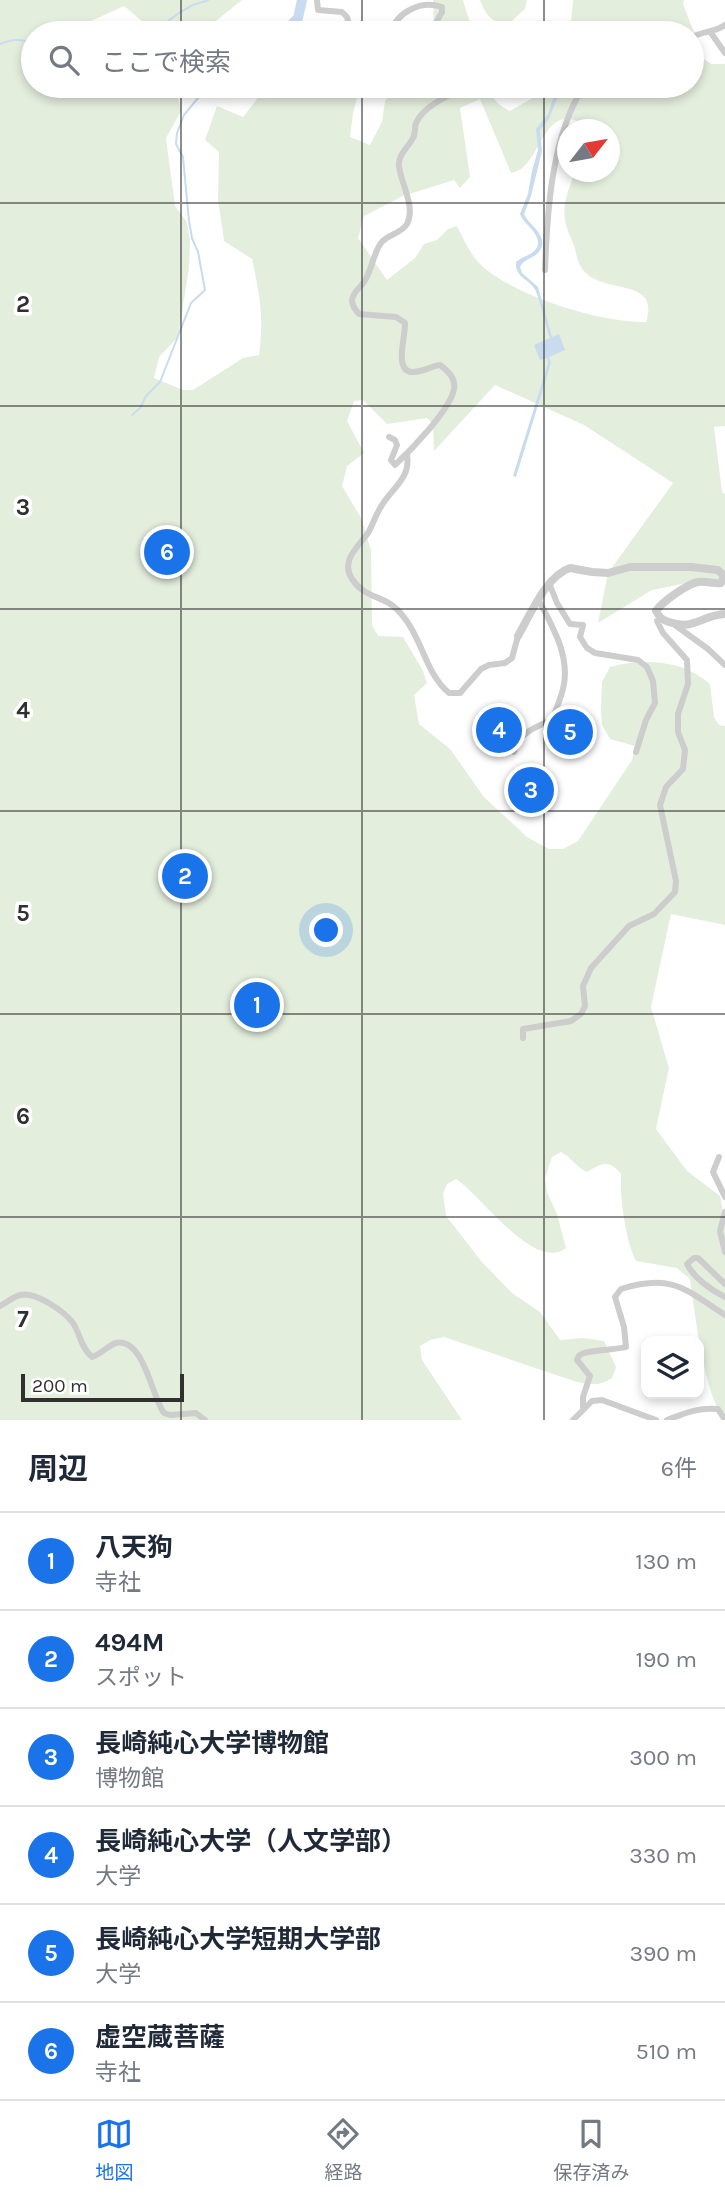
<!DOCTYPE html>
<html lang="ja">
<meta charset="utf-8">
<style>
body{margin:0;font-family:Karla,"Noto Sans JP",sans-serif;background:#f2f2f3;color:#1f2937}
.controls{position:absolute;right:21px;bottom:21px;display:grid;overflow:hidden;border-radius:14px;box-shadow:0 4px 10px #0003}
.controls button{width:63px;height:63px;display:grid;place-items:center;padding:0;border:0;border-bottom:2px solid #e0e1e3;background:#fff;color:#1f2937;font:35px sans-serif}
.compass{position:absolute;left:557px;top:119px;width:63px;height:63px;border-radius:50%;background:#fff;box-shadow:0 4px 10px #0003;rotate:59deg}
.scale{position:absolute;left:21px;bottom:18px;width:163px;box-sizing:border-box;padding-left:7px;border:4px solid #303030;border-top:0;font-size:19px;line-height:24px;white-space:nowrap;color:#303030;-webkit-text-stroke:5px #fff;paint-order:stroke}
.you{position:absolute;left:327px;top:931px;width:24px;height:24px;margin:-18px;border:5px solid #fff;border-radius:50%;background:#1a73e8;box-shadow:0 0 0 10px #1a73e833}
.badge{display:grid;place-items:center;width:46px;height:46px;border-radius:50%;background:#1a73e8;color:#fff;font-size:23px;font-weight:700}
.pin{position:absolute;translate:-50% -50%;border:4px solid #fff;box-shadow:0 2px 7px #0006}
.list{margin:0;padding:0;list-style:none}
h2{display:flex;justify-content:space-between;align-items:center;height:91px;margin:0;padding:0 28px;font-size:30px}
h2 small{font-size:23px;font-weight:400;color:#747a83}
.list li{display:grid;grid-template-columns:46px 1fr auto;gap:21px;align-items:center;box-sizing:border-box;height:98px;padding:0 28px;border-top:2px solid #e0e1e3}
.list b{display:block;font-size:26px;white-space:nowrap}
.list p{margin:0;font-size:23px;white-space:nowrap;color:#747a83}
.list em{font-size:23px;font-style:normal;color:#747a83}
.icon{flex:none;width:38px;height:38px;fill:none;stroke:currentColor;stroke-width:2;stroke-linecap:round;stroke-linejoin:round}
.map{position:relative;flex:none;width:725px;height:1420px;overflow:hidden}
.search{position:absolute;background:#fff;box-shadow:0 4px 10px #0003;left:21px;right:21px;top:21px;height:77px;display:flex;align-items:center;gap:18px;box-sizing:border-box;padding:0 24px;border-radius:38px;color:#747a83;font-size:26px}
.sheet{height:679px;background:#fff}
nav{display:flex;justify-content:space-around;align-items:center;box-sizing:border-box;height:98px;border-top:2px solid #e0e1e3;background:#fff;font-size:19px;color:#747a83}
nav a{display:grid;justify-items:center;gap:4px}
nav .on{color:#1a73e8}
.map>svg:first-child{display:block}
</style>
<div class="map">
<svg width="725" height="1420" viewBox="0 0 725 1420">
<rect width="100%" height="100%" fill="#fff"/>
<path fill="#e4eedd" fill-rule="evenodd" d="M0,0h242l-36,29 -15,4h-35l-32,-27 -59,27h-32v53h146l-2,6 4,19 -15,27 9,68 12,16 3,19 -1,27 -11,69 -19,20 -5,21 29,12h10l50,-32 16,-3c5,-37 1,-59 -7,-96l-28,-18 -6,-42 1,-47 -14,-12 12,-34 26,11 24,-31h83l7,12 -4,15 -3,24 20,8 12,-23 3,-21 13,-15h90c4,13 10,19 22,25l21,-12 10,-13h151v-53h-122l3,-33h111l-1,4 21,55 7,5h14v362l-11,1 8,65 3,2v85l-28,2 -45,9 -54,33 10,-50 65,-90 -89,-58 -89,-40 -61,66 -1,-27 -6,-6 -40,6 -24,-24 -9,1 -7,20 17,32 -17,13 -5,20 19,32 10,32 1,75 6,11 25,1 20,34 4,12 -13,12 5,29 31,25 34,48 43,40 22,12h14l15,-8 54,-81 3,-14 -25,-7 -8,-14 -1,-15 1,-28 8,-15c34,-9 73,-7 100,17l4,33 5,8 6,1v199l-54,-11 -20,93 18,61 -13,61 31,42 33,25 5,24v200c-21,-25 -30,-107 -35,-141l-13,-11 -41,-7c-11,-22 -16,-62 -15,-87 -12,-15 -19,-11 -34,-2 -11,-5 -16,-15 -26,-20l-9,5 -7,21 2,14 10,22 9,34c-31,25 -86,-54 -110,-69l-9,5 -4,10 3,22 36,46 30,31 28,19 20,28 23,-2 21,3 12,26 -4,11c-13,8 -20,7 -35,4l-133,-45 -14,3 -10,6 2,14 40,60h-462zM480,99l31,74c2,0 9,-3 10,-4 20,-14 25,-63 58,-47l2,7 29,1v42h-35c-5,14 -13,31 -10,47 1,10 7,20 10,30 2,9 4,18 11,24 21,21 74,5 60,49 -45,1 -128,-25 -163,-55 -12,-11 -19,-27 -26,-41l-9,3 -11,11 -13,4 -9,14 -28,22 -29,-42 6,-22 39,-20 51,-16 6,8 10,-11 -10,-69z
M433,0h30l10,33h-39z
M480,0h47l-2,9 -17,15c-17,-1 -22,-9 -28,-24z"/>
<path fill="#c9dbee" d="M560,86h2l-13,33 -9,11 2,21 -11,45 -7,18c5,12 28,23 14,39 -6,6 -14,6 -18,14l2,6 16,14 14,50 7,-3 6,16 -16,7 2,6 -35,114 -3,-1 35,-113 -1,-5 -7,2 -6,-15 16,-7c-4,-10 -11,-44 -16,-50 -7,-10 -19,-11 -18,-26 5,-5 16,-7 20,-13 9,-13 -13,-25 -16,-35l8,-20 4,-23 6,-21 -2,-21 12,-15 8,-24z"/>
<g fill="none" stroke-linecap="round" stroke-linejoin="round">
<path stroke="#c9dbee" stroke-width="2" d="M157,33c8,-11 21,-20 34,-27 5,-3 11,-3 17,-6
M284,33l5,-5
M0,44c12,-5 23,-6 33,1
M132,415l8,-7 6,-12 14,-14 31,-79 14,-13 -7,-38 -6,-14 -3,-17 -6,-64 -7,-13 1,-11 7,-18 14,-17v-12"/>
<path stroke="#c9dbee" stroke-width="10" d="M293,23l5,-5 4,-18"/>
<path stroke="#cdcdcd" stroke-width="6" d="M317,0l1,10 24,2 5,5 4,16
M391,33c5,-21 30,-33 51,-26v5l-12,21
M711,33l14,20
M692,37c11,-6 21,-4 33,-12
M362,86l6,3 8,-3
M545,270c2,-55 6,-125 33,-174l35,-8 17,7 17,-1 8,-8
M389,437l6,3 2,5 -6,15 4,5c15,-14 56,-56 59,-76 2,-10 -7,-19 -14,-24 -9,1 -17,7 -27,7 -20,0 -7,-37 -8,-49l-9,-6 -37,-3c-4,-5 -7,-8 -7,-14 1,-8 8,-12 12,-18 8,-12 9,-28 17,-39 7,-9 20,-9 26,-19 9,-17 -6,-40 -8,-58 -1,-12 9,-18 14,-28 3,-5 1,-10 3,-15 8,-18 36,-29 52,-37
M407,455c4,23 -14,32 -25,50 -6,9 -9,19 -14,28 -10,14 -28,28 -16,46 9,14 21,16 35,23 8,4 14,11 19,18 17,23 21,55 43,73h11l21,-24 8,-4 16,-2 7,-5 6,-22
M549,583l8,20 13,21 13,1 -3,12 7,11 8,5 43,7 9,7 6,14 2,22 -9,17 -10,32
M675,625l33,24 17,16
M514,752c4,-19 22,-25 38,-32 4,-10 8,-20 11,-31 8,-31 -10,-62 -24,-88
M523,1038v-9l48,-8 10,-7 4,-8 -2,-20 8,-18 38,-42 25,-12 21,-22 1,-11 -16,-76 6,-18 17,-18 2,-19 -7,-18v-18l10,-30 -1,-24 -24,-27 -6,-12 6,-1
M719,1157l-6,15 12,25
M725,1212l-5,19 5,21
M725,1284l-27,-26h-4l-7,6c7,14 24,26 38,33
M0,1306c6,-3 13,-9 20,-11 15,-4 44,16 53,28 7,11 8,25 19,34 9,-3 17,-12 24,-14 28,-6 36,55 48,70l6,2 26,-2 9,7
M583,1408v-11l7,-21 -13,-16c1,-2 1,-4 3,-5 5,-5 36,-5 46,-8l-2,-20 -9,-30 6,-8c51,-16 64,0 104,26
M573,1420l19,-19 10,-1 54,20
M667,1420c18,-7 32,-13 51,-11l7,11"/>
<path stroke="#cdcdcd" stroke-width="8" d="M518,636c12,-21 29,-61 52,-68l22,4 16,1 22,-6h61l27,3 6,6 -3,7c-7,1 -15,-2 -23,-1 -11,2 -36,20 -42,29 3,6 6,9 13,11 25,9 33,-7 56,-8"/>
</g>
<path fill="none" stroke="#303030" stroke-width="2" stroke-opacity="0.55" d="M181,0v33M362,0v33M544,0v33M181,86v1334M362,86v1334M544,86v1334M0,203h725M0,406h725M0,609h725M0,811h725M0,1014h725M0,1217h725"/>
<g font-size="23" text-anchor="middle" font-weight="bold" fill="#303030" stroke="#fff" stroke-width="7" stroke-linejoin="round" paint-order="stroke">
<text x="23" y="312">2</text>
<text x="23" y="515">3</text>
<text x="23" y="718">4</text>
<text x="23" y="921">5</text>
<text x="23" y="1124">6</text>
<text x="23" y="1327">7</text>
</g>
</svg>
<div class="controls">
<button><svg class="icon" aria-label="layers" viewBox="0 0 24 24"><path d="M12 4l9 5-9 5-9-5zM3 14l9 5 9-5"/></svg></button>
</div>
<svg class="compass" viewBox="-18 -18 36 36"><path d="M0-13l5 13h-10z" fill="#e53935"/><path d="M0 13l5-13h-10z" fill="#747a83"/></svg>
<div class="scale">200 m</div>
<div class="you"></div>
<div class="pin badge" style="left:257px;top:1005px">1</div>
<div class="pin badge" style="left:185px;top:876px">2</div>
<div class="pin badge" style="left:531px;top:790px">3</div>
<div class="pin badge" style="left:499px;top:730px">4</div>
<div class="pin badge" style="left:570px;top:732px">5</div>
<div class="pin badge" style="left:167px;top:552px">6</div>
<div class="search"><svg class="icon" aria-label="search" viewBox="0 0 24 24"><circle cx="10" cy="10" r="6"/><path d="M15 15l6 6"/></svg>ここで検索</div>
</div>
<section class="sheet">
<h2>周辺<small>6件</small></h2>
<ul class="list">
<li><span class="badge">1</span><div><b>八天狗</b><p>寺社</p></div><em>130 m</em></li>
<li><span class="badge">2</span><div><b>494M</b><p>スポット</p></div><em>190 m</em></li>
<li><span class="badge">3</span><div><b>長崎純心大学博物館</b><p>博物館</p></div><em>300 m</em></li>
<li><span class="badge">4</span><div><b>長崎純心大学（人文学部）</b><p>大学</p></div><em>330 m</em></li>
<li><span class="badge">5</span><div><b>長崎純心大学短期大学部</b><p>大学</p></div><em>390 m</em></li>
<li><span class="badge">6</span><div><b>虚空蔵菩薩</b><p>寺社</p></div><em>510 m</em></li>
</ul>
</section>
<nav>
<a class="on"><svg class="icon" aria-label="map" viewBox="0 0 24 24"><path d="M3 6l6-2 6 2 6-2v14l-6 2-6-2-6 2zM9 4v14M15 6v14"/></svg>地図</a>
<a><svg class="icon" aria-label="directions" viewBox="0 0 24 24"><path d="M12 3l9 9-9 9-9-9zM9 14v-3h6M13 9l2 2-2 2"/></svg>経路</a>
<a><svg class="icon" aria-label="saved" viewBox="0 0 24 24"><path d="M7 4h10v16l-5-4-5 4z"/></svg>保存済み</a>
</nav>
